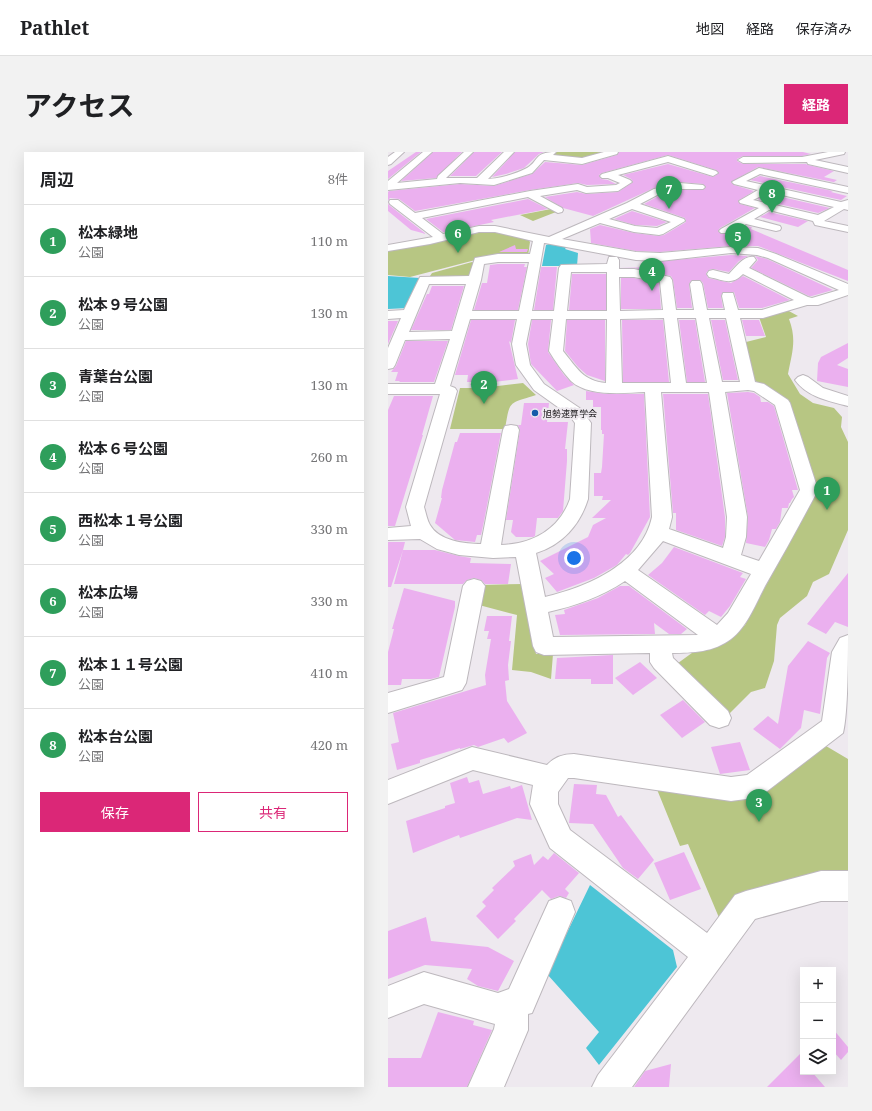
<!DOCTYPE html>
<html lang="ja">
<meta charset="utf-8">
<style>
body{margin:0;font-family:"Noto Serif","Noto Sans JP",serif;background:#f2f2f2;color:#202124}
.controls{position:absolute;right:12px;bottom:12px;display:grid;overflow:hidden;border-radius:0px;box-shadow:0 4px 16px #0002}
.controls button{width:36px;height:36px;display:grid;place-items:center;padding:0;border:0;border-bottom:1px solid #e0e0e0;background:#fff;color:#202124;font:20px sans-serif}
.you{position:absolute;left:186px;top:406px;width:14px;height:14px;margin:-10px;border:3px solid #fff;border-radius:50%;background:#1a73e8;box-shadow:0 0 0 6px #1a73e833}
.badge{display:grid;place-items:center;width:26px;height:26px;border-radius:50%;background:#db2777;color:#fff;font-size:13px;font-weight:700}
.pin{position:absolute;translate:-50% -33px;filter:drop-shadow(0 1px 2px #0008)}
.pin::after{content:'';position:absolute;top:21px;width:14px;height:12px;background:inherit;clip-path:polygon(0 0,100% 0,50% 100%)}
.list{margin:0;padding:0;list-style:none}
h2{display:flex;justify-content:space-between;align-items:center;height:52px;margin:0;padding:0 16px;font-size:17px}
h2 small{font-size:13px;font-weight:400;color:#757577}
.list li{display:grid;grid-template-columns:26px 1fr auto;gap:12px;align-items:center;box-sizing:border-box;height:72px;padding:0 16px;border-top:1px solid #e0e0e0}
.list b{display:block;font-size:15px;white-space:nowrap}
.list p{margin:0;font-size:13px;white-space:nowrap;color:#757577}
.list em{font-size:13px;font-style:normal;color:#757577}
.actions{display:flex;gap:8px;padding:12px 16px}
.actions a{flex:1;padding:9px 0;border:1px solid #db2777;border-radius:0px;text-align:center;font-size:14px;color:#db2777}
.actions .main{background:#db2777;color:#fff}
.icon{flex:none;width:22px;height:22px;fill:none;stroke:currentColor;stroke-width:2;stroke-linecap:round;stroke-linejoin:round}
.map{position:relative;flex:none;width:460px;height:935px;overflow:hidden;border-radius:0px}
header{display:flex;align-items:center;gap:24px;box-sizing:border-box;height:56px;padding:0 20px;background:#fff;border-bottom:1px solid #e0e0e0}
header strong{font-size:19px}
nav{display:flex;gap:22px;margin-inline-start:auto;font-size:14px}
.intro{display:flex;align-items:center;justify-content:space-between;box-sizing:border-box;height:96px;padding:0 24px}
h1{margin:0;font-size:28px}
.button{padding:10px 18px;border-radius:0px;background:#db2777;color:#fff;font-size:14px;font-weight:700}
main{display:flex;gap:24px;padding:0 24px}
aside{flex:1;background:#fff;border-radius:0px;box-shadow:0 4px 16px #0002}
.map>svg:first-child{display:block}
</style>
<header>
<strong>Pathlet</strong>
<nav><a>地図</a><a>経路</a><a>保存済み</a></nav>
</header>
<div class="intro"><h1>アクセス</h1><a class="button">経路</a></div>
<main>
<aside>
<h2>周辺<small>8件</small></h2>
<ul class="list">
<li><span class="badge" style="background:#2e9e5b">1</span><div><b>松本緑地</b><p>公園</p></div><em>110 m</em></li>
<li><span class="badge" style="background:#2e9e5b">2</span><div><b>松本９号公園</b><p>公園</p></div><em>130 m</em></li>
<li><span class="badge" style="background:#2e9e5b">3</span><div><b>青葉台公園</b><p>公園</p></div><em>130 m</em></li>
<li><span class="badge" style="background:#2e9e5b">4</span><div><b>松本６号公園</b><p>公園</p></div><em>260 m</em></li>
<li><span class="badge" style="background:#2e9e5b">5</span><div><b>西松本１号公園</b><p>公園</p></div><em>330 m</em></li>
<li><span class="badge" style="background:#2e9e5b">6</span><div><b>松本広場</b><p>公園</p></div><em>330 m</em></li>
<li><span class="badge" style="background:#2e9e5b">7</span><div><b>松本１１号公園</b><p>公園</p></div><em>410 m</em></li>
<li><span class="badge" style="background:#2e9e5b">8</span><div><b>松本台公園</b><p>公園</p></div><em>420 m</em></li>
</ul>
<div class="actions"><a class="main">保存</a><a>共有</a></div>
</aside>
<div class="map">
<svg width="460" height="935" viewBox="0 0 460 935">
<rect width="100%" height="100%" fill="#eee9ef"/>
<path fill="#b7c683" d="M167,0h55l-27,8 -34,-5z
M163,57l5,3 -23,9 -13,-6z
M87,80h18l35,7 2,3 -2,14 -45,2 -73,19 -22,-2v-25z
M84,110l3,1 -4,13 -36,3 -5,-3 2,-3z
M399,158l11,6 -9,3c8,21 3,34 -1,55l12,20 13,9 21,5 8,9 -1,10 7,15v88l-19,44 -16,8 -6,14 -27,22 -3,7 -3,36 -9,27 -14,4 -23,23 -54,-49 22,-16 42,-18 7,-7 71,-134 -33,-93 -31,-19 -10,-36 24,-6 -7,-20z
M135,231l13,12c-28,9 -26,5 -31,34h-55l10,-41h22z
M135,432l13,70h17l-2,25 -20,-7 -19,-2 5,-55 -38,-10 2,-20z
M438,594l22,13v117l-128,44 -32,-76 -8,2 -24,-59 100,9z"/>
<path fill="#4dc5d6" d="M164,91l15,3 -2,3 13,4 -1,13h-35l4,-21z
M0,124l32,2 -12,30 -20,1z
M202,733l83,65 4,17 -78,98 -13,-17 13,-16 -52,-58z"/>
<path fill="#ebb0ef" d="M28,0h5l-33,27v-8z
M45,0h29l-26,26 -35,3z
M86,0h28l-26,24h-26z
M127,0h29l-5,2 -15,14 -18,6 -14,3z
M231,0h184l8,2 -9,2h-59l-6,3v2l6,3h63l2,1 26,6 -10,6 13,3 -3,2 4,1 -80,-16 -27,15 3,3 20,6 -16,10 2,3 15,4 -35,20 -2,3 3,3h8l17,-8 6,1 -1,2 97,41v11l-90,-35h-27l-71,6 -24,-1 -45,-8 -1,-14 10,-4 34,8 25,3 5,-1 22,-13 -1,-4 -41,-14 18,-10 18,-4h23l3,-3 -3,-3 -23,-2 -26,6 -61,28 -30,-8 -18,-11 32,-5 9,2 32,-2 15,-10 -2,-3 -8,-4 45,-11 45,13 6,-4 -3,-3 -48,-15 -66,18 -3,2 2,4 7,1 8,4 -29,1 -9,-2 -48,7 -115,21 -16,-12 -9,-1 -2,3v-9l1,-1 71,-7 34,2 38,-12 13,-12 37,3 35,-10z
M372,24l73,15 -2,1 16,4 -6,4 -91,-20z
M381,42l61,14 -12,5 -61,-14z
M140,47l20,10 -57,11 3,2 -48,10h-3l-17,-13z
M0,51l1,2 37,29 -15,-4 -23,-19z
M244,59l35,11 -10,4 -22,-1 -21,-6z
M381,60l39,9 -10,6 -38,-10z
M127,93l1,4h12l-1,3h-28z
M343,103l17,1 -9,5 -10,11 -16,-3 -4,1 -3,3 2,5 23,5 12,-7 47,24 -28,8h-23l-5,-16h-11l-2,4 2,12h-15l-5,-25 -3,-3h-8l-3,4 3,24h-15l-4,-28 -2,-4 -37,-8h-14l34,-1 1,-4 -3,-1z
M367,104l12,3 66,31 -21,6h-3l-58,-28 7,-8z
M110,112h27l-1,3h3l-9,43h-44l8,-27h5l3,-18z
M153,115h16l-4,43h-19z
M184,122h34v36h-37z
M233,126h13l25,5 2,26h-40z
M44,134h32l-13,44h-40l16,-36h2z
M83,168h44l-4,23 -2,-2 9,38 -48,6 2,-3h-5l1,-7h-13z
M144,168h19l-3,32 16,23 10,10 -17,6 -26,-27 -3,-20z
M179,168h38v61l-18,-6 -9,-8 -13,-16z
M234,168h41l6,62h-46z
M291,168h16l10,62h-18z
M323,168h14l13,60h-15z
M354,168h17l6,16h-19z
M0,169h10l-10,23z
M18,189h42l-14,41h-35l1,-1h-5l3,-9h-7l5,-6z
M460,191v15l-11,7 11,4v18l-31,-6 1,-18 3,-6z
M198,239l20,3h38l6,123 -20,36 -2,2 -2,-1 -9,11 -23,13 -37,14 -12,-14 9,-4 -14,-13 48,-24 5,-12 13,-7h-14l19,-18h-9l1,-4h-9v-23h7l1,-6 2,-33h-2v-4h-1v-23h-8v-7h-7z
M360,240l6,1 6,4 1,5h7l6,4 24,84h-6l2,7 -2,2 -2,4h-1l-1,5h-6l-2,14 -4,7h-4l-3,11 -4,7 -19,-4 2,-26 -21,-124z
M275,242h45l17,123v20l-3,9 -46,-16v-17h-3z
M6,244h39l-11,39h1l-28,91h-7v-116z
M136,251h25l-2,19h21l-3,27h2v12l-4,50 -5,7h-21l-2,18 -2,1h-17l-5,-5 2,-12h-7l14,-90 -2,-5h3z
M72,281h41l-17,88 -3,14h-4l-2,7 -20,-2 -20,-17 7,-25h-1l1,-8 13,-48h2z
M0,390h17l-2,8h32l24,6 12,2 -1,5 41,1 -3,20h-23l-4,-4 -7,-2 -7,2 -4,4h-69l9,-34 -12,37h-3z
M286,395l69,26 -3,4 6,2 -16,27 -9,11 -12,-6 -4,4 -57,-40 14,-12z
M460,421v54l-13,-5 -9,12 -19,-10z
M232,434h9l58,43 -6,5h-12l-15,-11 1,11 -95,1 -5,-20 10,-1 -1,-4 34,-12z
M16,436l51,13v6l-16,70 -8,2h-29l-1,6h-13v-33l6,-23h-2z
M99,464h25l-3,25h2l-3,24 1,15 -4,1 2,20 20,32 -19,10 -4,-5 -26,9 -4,-2 -14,4v-1l-40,12v3l-23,7 -6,-26 8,-2 -6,-29 93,-28 -1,-10 6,-36h-4l2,-8h-5z
M420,489l22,12 -3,5 -7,56 -16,-4 -3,18 -21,21 -27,-20 15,-13 10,8 10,-58z
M225,503v29h-22v-5h-36l2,-21z
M252,510l17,16 -24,17 -18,-17z
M295,548l22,22 -23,16 -22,-23z
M352,590l10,28 -30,4 -9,-27z
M79,625l2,6 10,-3 4,14 27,-8 1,3 11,-4 10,35 -15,-2 -57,20 -1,-3 -46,18 -7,-32 39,-13v-2l10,-3 -5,-20z
M186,632l23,1 -1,9 10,1 12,22 3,-2 33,45 -16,19 -15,-11 -30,-44 -24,-1z
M296,700l17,37 -31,11 -16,-37z
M166,701l25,20 -14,16 4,4 -3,5 -7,-2 -8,3 -9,-9 -28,29 2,2 -18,18 -22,-23 10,-10 -4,-4 12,-12 -2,-2 23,-22 -2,-5 18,-7 3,11 9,-9 5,4z
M38,765l5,24 57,6 26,14 -16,30 -20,-5 -11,-7 5,-10 -47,-4 -37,14v-48z
M50,860l36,9 -1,4 19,5 -25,57h-79v-29h33z
M445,877l15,18v5l-7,8 -8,-9z
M415,899v21h9l13,15h-58z
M283,912l-2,23h-35l11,-16z"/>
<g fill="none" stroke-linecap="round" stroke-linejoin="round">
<g stroke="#bdb8bd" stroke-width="2">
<path id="minor" d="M7,0h9l-13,12 -3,1v-8z
M35,0h9l-35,31 40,-4 1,-3 26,-24h9l-27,26h31l27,-26h10l-26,27c10,0 27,-5 37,-10 15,-7 7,-17 31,-17l-3,3 29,3 22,-6h14l-1,2 -35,10 -38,-4 -12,13 -38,12 -34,-2 -72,7v-9z
M440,0h17l-1,2 -29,6 33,7v6l-40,-9 -1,-2 -64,1 -5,-3 5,-3h59z
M280,4l48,15 2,2 -5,3 -45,-14 -50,13 12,5 2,2 -14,9 -32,2 -9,-3 -37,6 22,12 1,2 -1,2 -4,1 -30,-16 -106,21 21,16 36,-8h16l54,11 78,-34 27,-14 26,-6 23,2 2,2 -2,2h-23l-19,4 -21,11 44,15 1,2 -22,13 -4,1 -25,-3 -34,-9 -38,16 74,13 24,1 71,-6 27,1 18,6 72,30v11l-30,10h-11l-44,13h-23l15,64 9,2 24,16 2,3 28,87c-17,32 -35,65 -53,96 -9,17 -18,41 -34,53 -17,13 -38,14 -59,14l1,5 55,53 3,7 -3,7 -9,3 -9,-3 -56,-57 -4,-6v-9l-106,2 -8,-3 -3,-6 -17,-89 -23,1 -34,-3 -22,-6 -17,-10 -32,1v-12l23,-2 -5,-19 34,-113h-52v-10h47l15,-45 -45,1 -10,25 -2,3 -5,1v-21l13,-30 -13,1v-8l16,-1 16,-33 49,-1 6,-18 23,-4h32l3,-13 -38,-9h-16l-49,12 -42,7v-6l45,-8 -43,-33 -1,-2 1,-2h8l17,13 115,-22 48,-7 9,3 29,-2 4,-2 -12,-5h-6l-2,-2 2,-2zM244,57l39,13 -14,6 -22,-2 -26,-7zM157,91l91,17 24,1 71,-8 26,2 11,3 71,32 -27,8 -4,-1 -59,-29 7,-8 -2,-3c-10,-2 -18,10 -25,17l-16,-4 -4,1 -2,3 2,3c15,3 22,9 34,-3l51,26 -32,10h-24l-5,-17h-10l-1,3 3,14h-18l-5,-26 -2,-3h-8l-2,3 4,26h-18l-4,-30 -2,-3 -36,-8h-15v-9l-2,-3h-8l-2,7 -46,1 -2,3 -5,43h-22l12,-68zM110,110h31l-10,49h-47l9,-31 3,-16zM183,120h36v39h-40zM231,125h15l26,5 3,28 -43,1zM41,132h37l-14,47 -43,1zM276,166l7,65h-49l-2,-64zM289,166h19l11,65h-21zM321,166h17l14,64h-18zM82,167h47l-5,25 4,21 18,25 35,25 6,8 -5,76c-11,31 -38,45 -69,46l18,-115 -2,-4 -6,-1 -6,1 -2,4 -22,114c-16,0 -42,-3 -51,-19 -3,-5 -4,-12 -6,-18l33,-116 -2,-3 -5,-2zM143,167h22l-4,32c6,10 14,21 22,30 17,16 53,12 74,11l7,125c-10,47 -65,70 -107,80l-9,-44c26,-8 44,-28 52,-54l3,-76 -10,-14 -37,-25 -14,-19 -4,-21zM178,167h41l-1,64c-23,-2 -29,-15 -43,-32zM360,238l6,1 21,14 25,85 -41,71 -18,-6 5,-18 1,-20 -22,-125zM273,240h48l18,125 -1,20 -3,11 -54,-19 3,-12zM275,389l88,33 -23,39 -11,12 -79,-55zM237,429l73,54 -145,2 -5,-25c27,-6 53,-15 77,-31z
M371,16l89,19v6l-88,-19 -14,7 95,21 7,-2v10l-4,-1 -20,12 24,5v6l-33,-7 -2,-4 -44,-11 -15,9 26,7 1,2 -1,2 -4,1 -30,-7 -17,9h-8l-2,-2 2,-2 38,-21 -19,-5 -1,-2 19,-11 -24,-6 -2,-2zM381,40l65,15 -16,8 -65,-15z
M415,223l5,2 15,11 25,8v10c-19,-5 -41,-9 -53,-26l3,-3z
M86,427l7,2 4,5 -19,97 -4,7 -74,23v-20l56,-16 19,-91 4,-5z
M460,483c0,24 0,79 -5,98l-81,62 -9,3 -22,3 -157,-23h-6l-10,14v12l12,26 137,103 28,-38 11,-4 75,-20h27v30h-27l-66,18 -123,168h-40l6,-12 90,-118 -138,-109 -20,-44 3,-19 -60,-15 -85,34v-24l84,-33 75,18c7,-8 17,-11 27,-11l157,23 16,-2 75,-54 10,-69 8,-14z
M172,745l11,4 4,11 -43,101 -4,1v16l-24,57h-36l26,-58 1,-5 -71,-20 -36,14v-32l36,-14 74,21 11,-4 40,-88z"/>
</g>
<use href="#minor" fill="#fff" fill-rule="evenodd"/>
</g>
<circle fill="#165aaa" stroke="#eee9ef" stroke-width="1.5" cx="147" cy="261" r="4"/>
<g text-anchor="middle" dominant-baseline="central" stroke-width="4" stroke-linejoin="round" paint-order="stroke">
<g font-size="9" fill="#1d1b1d" stroke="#eee9ef" text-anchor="start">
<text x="155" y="261">旭勢速算学会</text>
</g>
</g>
</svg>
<div class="controls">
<button>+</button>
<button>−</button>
<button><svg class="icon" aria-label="layers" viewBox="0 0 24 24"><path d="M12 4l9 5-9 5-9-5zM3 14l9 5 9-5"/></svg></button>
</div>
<div class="you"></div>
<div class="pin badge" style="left:439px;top:358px;background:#2e9e5b">1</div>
<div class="pin badge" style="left:96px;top:252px;background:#2e9e5b">2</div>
<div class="pin badge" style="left:371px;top:670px;background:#2e9e5b">3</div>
<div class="pin badge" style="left:264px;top:139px;background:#2e9e5b">4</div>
<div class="pin badge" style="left:350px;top:104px;background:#2e9e5b">5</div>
<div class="pin badge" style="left:70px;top:101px;background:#2e9e5b">6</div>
<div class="pin badge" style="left:281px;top:57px;background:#2e9e5b">7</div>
<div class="pin badge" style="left:384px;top:61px;background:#2e9e5b">8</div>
</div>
</main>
